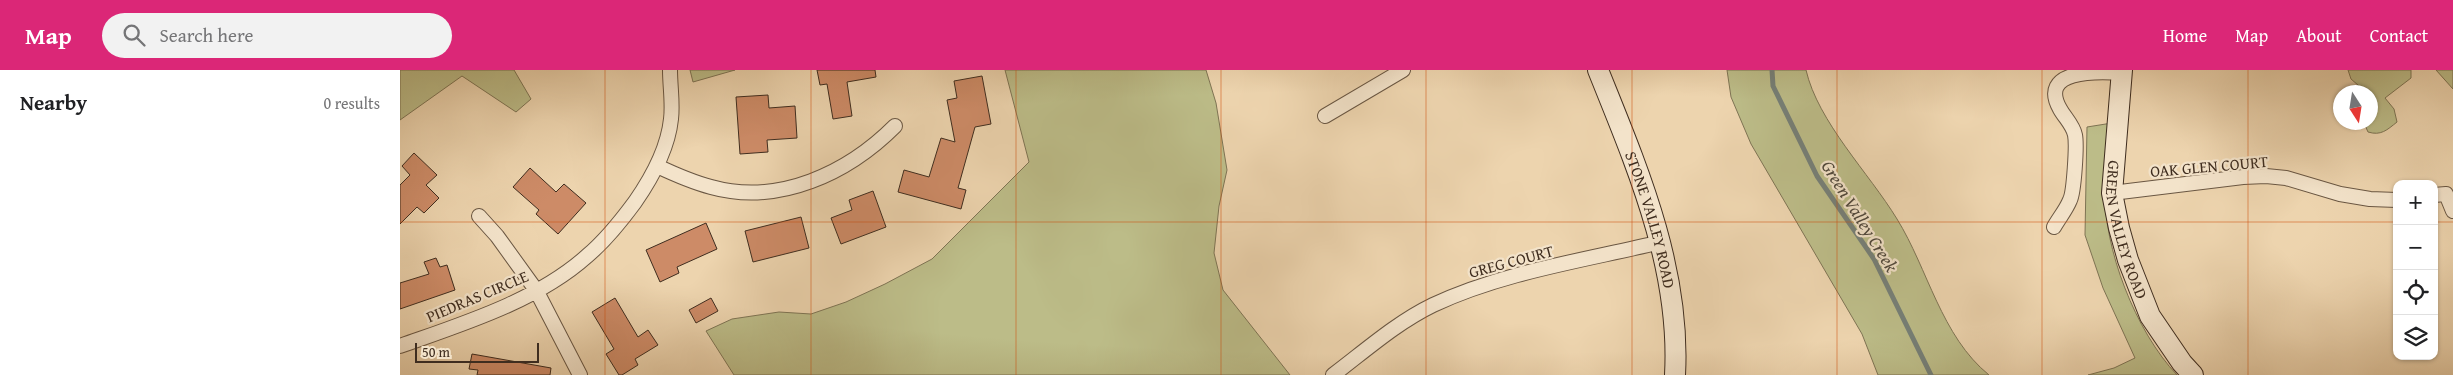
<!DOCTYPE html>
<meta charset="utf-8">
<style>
body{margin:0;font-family:"Gentium Book Plus",serif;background:#f2f2f2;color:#202124}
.controls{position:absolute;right:15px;bottom:15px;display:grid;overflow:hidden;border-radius:10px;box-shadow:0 1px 4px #0004}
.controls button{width:45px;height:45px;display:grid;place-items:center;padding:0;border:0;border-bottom:1px solid #e0e0e0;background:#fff;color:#202124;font:25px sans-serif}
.compass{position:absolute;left:1933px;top:15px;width:45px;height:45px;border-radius:50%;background:#fff;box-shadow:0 1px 4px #0004;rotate:168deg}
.scale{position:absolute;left:15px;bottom:12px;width:124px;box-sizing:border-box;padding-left:5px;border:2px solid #3f2d1f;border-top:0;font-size:14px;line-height:18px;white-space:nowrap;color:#3f2d1f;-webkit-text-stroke:4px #f3e3ca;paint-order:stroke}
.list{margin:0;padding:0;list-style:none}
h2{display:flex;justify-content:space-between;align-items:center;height:65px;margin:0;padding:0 20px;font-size:21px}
h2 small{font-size:16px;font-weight:400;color:#757577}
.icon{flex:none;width:28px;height:28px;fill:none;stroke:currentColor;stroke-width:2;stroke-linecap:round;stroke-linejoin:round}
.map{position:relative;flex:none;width:2053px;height:305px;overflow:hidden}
header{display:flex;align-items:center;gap:30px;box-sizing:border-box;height:70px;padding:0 25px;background:#db2777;color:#fff}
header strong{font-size:24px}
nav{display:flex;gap:28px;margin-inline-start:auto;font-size:18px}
.search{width:350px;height:45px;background:#f2f2f2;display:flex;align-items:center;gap:12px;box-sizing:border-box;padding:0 18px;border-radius:28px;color:#757577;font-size:19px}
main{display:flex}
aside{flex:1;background:#fff}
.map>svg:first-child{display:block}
</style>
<header>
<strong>Map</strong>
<div class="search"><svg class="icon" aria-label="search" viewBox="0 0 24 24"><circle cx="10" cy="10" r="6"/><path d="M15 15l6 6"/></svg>Search here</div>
<nav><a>Home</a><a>Map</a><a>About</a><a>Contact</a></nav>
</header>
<main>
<aside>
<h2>Nearby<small>0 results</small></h2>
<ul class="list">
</ul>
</aside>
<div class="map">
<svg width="2053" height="305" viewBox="0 0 2053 305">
<rect width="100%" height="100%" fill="#edd4ae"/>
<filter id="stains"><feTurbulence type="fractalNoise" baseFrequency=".004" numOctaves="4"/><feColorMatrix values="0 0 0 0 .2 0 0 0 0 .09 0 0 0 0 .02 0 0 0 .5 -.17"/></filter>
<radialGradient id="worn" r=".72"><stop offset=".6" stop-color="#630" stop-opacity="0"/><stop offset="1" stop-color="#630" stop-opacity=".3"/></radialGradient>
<path fill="#bcbc88" stroke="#7e7454" d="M0,0h114l17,29 -15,13 -54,-36 -62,44z
M290,0h45l-42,12z
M605,0h201l10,33 11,67 -8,36 -5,47 9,37 67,85h-556l-28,-44 26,-12 47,-7 32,2 35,-12 39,-18 47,-25 97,-97z
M1327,0h79c12,52 63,103 91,149 31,50 44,117 92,156h-111l-16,-41 -111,-190 -20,-47z
M1948,0h63v8l-26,20 9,11 3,13c-10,8 -16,14 -29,10l-4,-9 6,-1v-30h-4l-15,-13z
M2036,0h17v19z
M1712,53c-2,22 -6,44 -7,66 -2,59 31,143 72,186h-89l26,-7 21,-10 -32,-70 -18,-53 2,-108z"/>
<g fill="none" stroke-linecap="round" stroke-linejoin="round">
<path stroke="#768078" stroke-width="5" d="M1372,0l1,16 44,90 57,83 57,116"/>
</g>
<path fill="#cd8b67" stroke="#3f2d1f" d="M417,0h58l1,7 -29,5 5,34 -19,3 -6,-35 -7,1z
M582,6l9,48 -16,3 -17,61 8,2 -5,19 -63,-17 6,-22 25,7 12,-39 14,4 -8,-42 10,-2 -3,-17z
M368,25l1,13 26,-2 2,32 -30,2 1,12 -28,2 -4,-57z
M14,83l23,22 -11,10 13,13 -15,15 -7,-6 -17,17v-39l10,-10 -8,-9z
M130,98l26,24 8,-8 22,19 -28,31 -22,-20 3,-4 -26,-23z
M473,121l13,36 -45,17 -10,-26 21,-8 -3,-10z
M401,147l8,31 -56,14 -8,-31z
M306,153l11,26 -40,18 2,6 -19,9 -14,-32z
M36,188l4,9 7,-2 8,25 -55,19v-26l29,-9 -5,-12z
M215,228l23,39 10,-7 10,15 -23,14 3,6 -16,10h-3l-13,-21 8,-5 -22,-37z
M311,228l7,13 -22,12 -7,-13z
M72,284l79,14 -1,7h-73l1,-5 -9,-1z"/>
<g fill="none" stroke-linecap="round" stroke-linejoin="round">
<g stroke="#6a5743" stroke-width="16">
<path id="street" d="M925,46l78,-46
M257,96c17,8 35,16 54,21 68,19 137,-14 184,-61
M1712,123l131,-16 23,-1 20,2 54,16 30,5 27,1
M2034,125l12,-1 7,17
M79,146l18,20 39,54 44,85
M1654,157c5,-9 12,-17 16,-27 4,-8 7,-55 5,-65 -2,-10 -10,-17 -15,-26 -22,-39 36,-38 62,-36
M0,276c62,-22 137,-45 187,-90 18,-15 34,-35 48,-54 16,-23 33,-54 36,-83 2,-15 -1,-33 -1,-49
M933,305c32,-24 63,-52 100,-70 70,-33 153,-45 228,-63"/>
</g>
<g stroke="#3f2d1f" stroke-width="22">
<g id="secondary">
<path id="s1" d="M1198,0c39,97 83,198 77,305"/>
<path id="s2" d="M1722,0l-10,123 7,35 9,32 22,56 32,47 11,12"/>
</g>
</g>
<use href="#street" stroke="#f3e3ca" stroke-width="14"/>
<use href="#secondary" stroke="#f3e3ca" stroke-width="20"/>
</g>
<path fill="none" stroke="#cf520f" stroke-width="1" stroke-opacity="0.55" d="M205,0v305M411,0v305M616,0v305M821,0v305M1026,0v305M1232,0v305M1437,0v305M1642,0v305M1848,0v305M0,152h1997M2034,152h19"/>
<g text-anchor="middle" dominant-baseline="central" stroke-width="4.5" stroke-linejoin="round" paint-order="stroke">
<g font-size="16" fill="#3f2d1f" stroke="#f3e3ca">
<text transform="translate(1809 96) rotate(-5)">OAK GLEN COURT</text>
<text stroke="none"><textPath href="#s1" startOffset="159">STONE VALLEY ROAD</textPath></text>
<text stroke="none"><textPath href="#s2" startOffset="162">GREEN VALLEY ROAD</textPath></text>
<text transform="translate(1111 191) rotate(-15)">GREG COURT</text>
<text transform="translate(77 226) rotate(-23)">PIEDRAS CIRCLE</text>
</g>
<g font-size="18" font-style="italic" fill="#51493d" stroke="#f3e3ca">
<text transform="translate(1460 146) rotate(58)">Green Valley Creek</text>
</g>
</g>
<rect width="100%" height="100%" filter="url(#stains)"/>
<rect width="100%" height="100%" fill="url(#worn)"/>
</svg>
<div class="controls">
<button>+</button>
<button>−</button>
<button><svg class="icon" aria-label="locate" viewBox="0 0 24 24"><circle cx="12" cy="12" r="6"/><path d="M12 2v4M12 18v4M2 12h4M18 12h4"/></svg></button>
<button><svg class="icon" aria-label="layers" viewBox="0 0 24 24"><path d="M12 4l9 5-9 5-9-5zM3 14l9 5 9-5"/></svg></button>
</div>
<svg class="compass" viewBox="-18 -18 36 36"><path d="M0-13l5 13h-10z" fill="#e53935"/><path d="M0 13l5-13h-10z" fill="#757577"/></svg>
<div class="scale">50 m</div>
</div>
</main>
